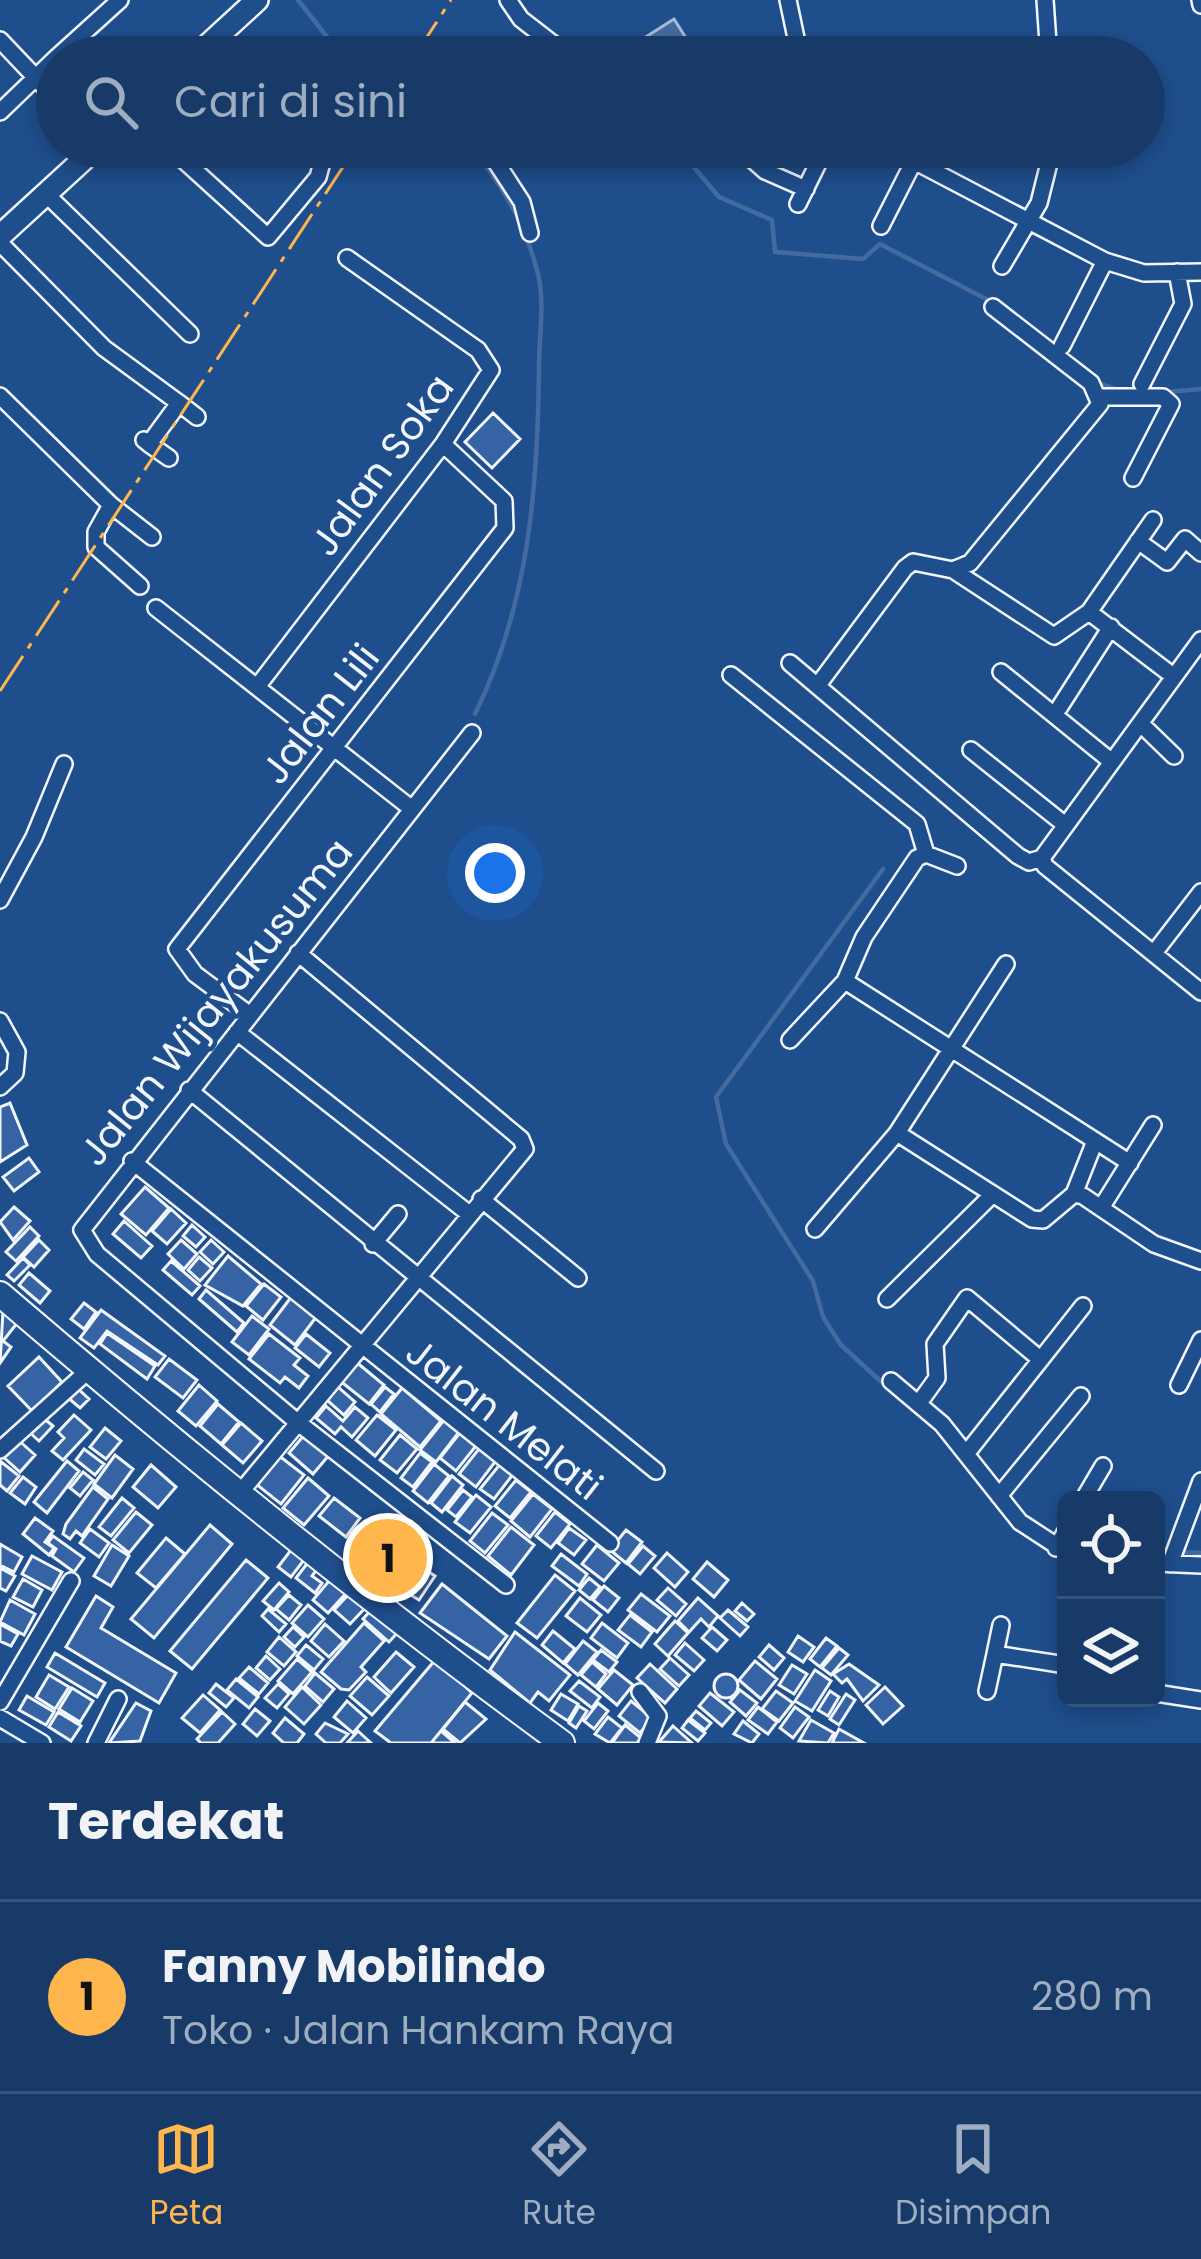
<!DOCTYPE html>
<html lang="id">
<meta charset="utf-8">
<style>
body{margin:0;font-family:Poppins,sans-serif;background:#244571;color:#f1f3f6}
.controls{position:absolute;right:36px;bottom:36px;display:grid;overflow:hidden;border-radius:18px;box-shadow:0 6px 18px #0003}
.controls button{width:108px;height:108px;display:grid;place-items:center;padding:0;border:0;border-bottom:3px solid #36547d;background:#173a69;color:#f1f3f6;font:60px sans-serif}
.you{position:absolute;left:495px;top:873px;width:42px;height:42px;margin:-30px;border:9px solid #fff;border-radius:50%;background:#1a73e8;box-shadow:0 0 0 18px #1a73e833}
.badge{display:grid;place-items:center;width:78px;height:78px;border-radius:50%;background:#ffb74d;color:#111;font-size:39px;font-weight:700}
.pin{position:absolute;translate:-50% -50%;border:6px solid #fff;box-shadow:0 3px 12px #0006}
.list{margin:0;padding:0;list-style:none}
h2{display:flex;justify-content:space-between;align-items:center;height:156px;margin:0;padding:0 48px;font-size:51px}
h2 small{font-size:39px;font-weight:400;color:#9eadc0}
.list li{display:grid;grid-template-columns:78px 1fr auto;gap:36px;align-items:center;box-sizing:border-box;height:192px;padding:0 48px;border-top:3px solid #36547d}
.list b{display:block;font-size:45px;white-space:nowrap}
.list p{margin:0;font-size:39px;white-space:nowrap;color:#9eadc0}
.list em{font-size:39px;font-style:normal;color:#9eadc0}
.icon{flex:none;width:66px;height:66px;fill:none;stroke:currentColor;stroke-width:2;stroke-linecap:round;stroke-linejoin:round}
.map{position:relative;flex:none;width:1201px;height:1743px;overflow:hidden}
.search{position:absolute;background:#173a69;box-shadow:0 6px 18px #0003;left:36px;right:36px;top:36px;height:132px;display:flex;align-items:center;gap:30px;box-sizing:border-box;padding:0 42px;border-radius:66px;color:#9eadc0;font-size:45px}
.sheet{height:348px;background:#173a69}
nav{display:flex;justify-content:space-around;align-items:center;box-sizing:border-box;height:168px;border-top:3px solid #36547d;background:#173a69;font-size:33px;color:#9eadc0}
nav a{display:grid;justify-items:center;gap:6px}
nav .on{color:#ffb74d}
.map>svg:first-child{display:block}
</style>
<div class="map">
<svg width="1201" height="1743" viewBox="0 0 1201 1743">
<rect width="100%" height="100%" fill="#1f4e8c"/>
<path fill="#446ba0" stroke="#a8bbd7" stroke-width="3" d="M674,19l24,38h-77l-2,-3z"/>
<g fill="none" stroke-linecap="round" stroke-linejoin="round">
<path stroke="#446ba0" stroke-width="4.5" d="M298,0l45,57
M572,51l24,-3 23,6
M470,147c33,37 56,79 68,127 7,28 1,64 1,92 -1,121 -10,238 -64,348
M677,147l42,50 53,23 3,32 88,7 17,-15 112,58
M1095,382l23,8
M1166,392l35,-3
M883,869l-167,228 10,47 87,137 10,36 18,28 47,43
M1178,1552l23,1"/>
</g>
<path fill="#3563a3" stroke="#f2f6ff" stroke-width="3" d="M493,413l27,26 -28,29 -27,-26z
M10,1103l17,42 -27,17v-55z
M29,1158l10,14 -25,19 -11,-14z
M145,1187l24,21 -23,27 -25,-21z
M14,1207l16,14 -17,19 -13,-18z
M171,1209l15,14 -19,21 -15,-13z
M124,1221l28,25 -11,12 -28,-24z
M192,1225l13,12 -9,10 -13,-11z
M30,1227l9,9 -23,25 -10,-9z
M39,1240l10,10 -15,17 -11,-10z
M181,1240l16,14 -13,15 -16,-15z
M211,1240l13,12 -11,12 -13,-12z
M228,1256l33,28 -18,22 -38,-21z
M199,1257l13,11 -12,13 -12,-11z
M23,1258l7,7 -16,16 -7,-6z
M171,1261l29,25 -8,9 -29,-25z
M29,1273l21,18 -10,12 -21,-18z
M264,1284l17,13 -18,23 -17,-14z
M206,1290l38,33 -7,9 -38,-33z
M292,1296l25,20 -22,29 -25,-20z
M84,1303l12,9 -12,17 -13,-10z
M101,1310l64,46 -7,9 -51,-34 -13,17 -14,-10z
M3,1311l15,11 -15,19 8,6 -11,16z
M252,1316l17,13 -20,26 -17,-13z
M107,1333l48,33 -8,13 -47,-35z
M269,1334l31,24 -6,7 14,11 -9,12 -14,-11 -5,6 -31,-24z
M306,1334l24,19 -11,14 -24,-19z
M39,1357l23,25 -30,29 -24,-25z
M169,1359l28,21 -14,18 -28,-21z
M355,1361l29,24 -15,19 -30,-24z
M199,1385l18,16 -21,25 -18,-15z
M75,1386l14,13 -9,9 -14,-12z
M338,1387l17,15 -11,13 -17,-15z
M385,1387l9,7 -14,18 -9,-8z
M402,1388l39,33 -21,26 -39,-33z
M218,1404l21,18 -18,22 -21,-18z
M326,1406l17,15 12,-14 13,11 -16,19 -11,-10 -6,7 -19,-16z
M74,1415l17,15 -28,30 -11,-9 12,-13 -6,-6z
M377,1415l19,15 -21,26 -19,-16z
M41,1416l12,10 -14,15 -11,-10z
M444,1420l15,12 -23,30 -16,-12z
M241,1423l21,18 -19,22 -21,-18z
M105,1428l16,13 -15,18 -16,-12z
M463,1429l16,13 -23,29 -16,-13z
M306,1433l24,21 -17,20 -24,-21z
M400,1435l17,14 -20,24 -17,-13z
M16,1438l19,17 -15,17 -19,-17z
M482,1445l16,13 -22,29 -17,-13z
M84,1449l20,15 -9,11 -19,-15z
M420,1453l12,9 -19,25 -12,-9z
M115,1455l18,14 -21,29 -18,-14z
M278,1455l26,20 -23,29 -25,-20z
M0,1461l19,15 -12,15 -7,-6z
M67,1461l12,10 -32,42 -13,-11z
M501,1463l13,10 -20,26 -14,-10z
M434,1464l15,12 -21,27 -15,-12z
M151,1465l25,22 -18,21 -25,-21z
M83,1472l10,8 -13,16 -10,-8z
M452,1476l11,9 -21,27 -11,-9z
M23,1477l13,10 -11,17 -15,-11z
M308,1478l21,18 -25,29 -21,-17z
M516,1480l15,12 -21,26 -15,-12z
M93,1487l15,12 -26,37 -6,-5 -6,8 -7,-5 3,-10z
M463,1490l9,7 -16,20 -9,-7z
M533,1494l19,15 -22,28 -19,-16z
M476,1495l15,12 -21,26 -15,-11z
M122,1498l12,10 -23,28 -12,-9z
M334,1498l26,20 -14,19 -27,-21z
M136,1512l16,13 -23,28 -16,-13z
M555,1512l15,12 -19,24 -15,-12z
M492,1513l16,12 -23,28 -15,-12z
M35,1518l18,13 -8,11 9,6 -5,7 -26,-21z
M210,1525l22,19 -78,94 -23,-19z
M392,1526l25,19 -33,43 -25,-17z
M511,1527l23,18 -23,30 -23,-19z
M569,1528l17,12 -12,15 -16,-12z
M90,1529l19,14 -10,14 -19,-14z
M626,1530l16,12 -16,21 -16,-13z
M53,1536l31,22 -10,14 -22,-16 4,-7 -8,-6z
M166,1538l19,16 -29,34 -19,-15z
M0,1544l22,13 -8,15 -14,-7z
M112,1545l17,11 -18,30 -17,-10z
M597,1545l22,18 -15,18 -22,-17z
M294,1546l13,10 -16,21 -13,-10z
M643,1546l12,10 -15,18 -12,-10z
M667,1553l21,19 -13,15 -21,-19z
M561,1554l26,20 -8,12 -27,-20z
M32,1556l30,16 -10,18 -30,-16z
M246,1560l22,18 -76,91 -22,-18z
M309,1561l9,7 -6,8 10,7 -7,10 -19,-15z
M707,1562l21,18 -14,17 -21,-18z
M0,1568l15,8 -9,15 -6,-3z
M423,1568l12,8 -16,24 -13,-8z
M407,1570l7,5 -15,22 -8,-5z
M334,1575l16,14 -22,24 -15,-13z
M555,1575l20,16 -38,47 -20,-15z
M589,1578l11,9 -10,12 -11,-9z
M23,1579l19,11 -9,17 -20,-10z
M279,1583l10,9 -15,18 -11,-9z
M442,1584l65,52 -18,23 -69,-46z
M604,1586l15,12 -11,14 -15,-12z
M668,1588l18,16 -10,12 -19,-16z
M350,1593l16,14 -16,17 -16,-14z
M641,1594l29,22 -13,16 -29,-22z
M289,1595l12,10 -12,15 -13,-11z
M96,1596l17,11 -12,21 75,45 -17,30 -93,-56z
M580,1598l21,17 -14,17 -21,-16z
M698,1598l20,18 -9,11 -8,-8 -12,13 -11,-11z
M10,1600l25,14 -11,21 -24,-13z
M742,1603l12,11 -7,7 -12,-10z
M308,1605l16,14 -16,18 -16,-14z
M268,1609l18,15 -7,8 -17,-16z
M372,1609l26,23 -9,10 -26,-23z
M728,1610l20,17 -8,9 -20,-18z
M630,1615l22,17 -11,15 -23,-17z
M675,1621l13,12 -20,23 -13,-12z
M364,1623l20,18 -23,26 5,5 -17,18 -8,-1 -20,-17z
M602,1623l26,20 -11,15 -26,-20z
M0,1624l18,10 -7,12 -11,-5z
M325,1624l19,17 -15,16 -18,-16z
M293,1627l11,10 -9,10 -11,-10z
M712,1627l15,13 -10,11 -15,-13z
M553,1631l22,18 -12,14 -21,-18z
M515,1632l55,43 -21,26 -11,-9 -8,11 -40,-33z
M798,1636l16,11 -11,15 -15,-10z
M279,1637l17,15 -12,14 -17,-14z
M826,1638l11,8 -17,21 -10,-8z
M583,1641l14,11 -19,23 -13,-11z
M685,1643l19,17 -10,11 -19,-16z
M306,1645l17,14 -9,11 -17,-14z
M769,1645l15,13 -10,12 -15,-13z
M839,1648l9,7 -17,20 -9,-7z
M601,1650l16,12 -8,10 -16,-12z
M396,1652l18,15 -23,26 -17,-16z
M55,1653l50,30 -8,14 -50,-30z
M266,1656l14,13 -10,11 -14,-12z
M670,1658l19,17 -10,11 -19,-17z
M297,1659l15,13 -19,22 -15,-13z
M436,1659l36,34 -41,50h-40l-16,-12z
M755,1661l22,18 -16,20 -22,-19z
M592,1662l14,12 -10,13 -15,-12z
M650,1664l27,25 -12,14 -28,-25z
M849,1664l30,21 -16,16 -16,-22 -5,4 -9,-9z
M792,1665l15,9 -13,20 -15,-9z
M249,1667l19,16 -9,11 -20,-16z
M614,1670l19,15 -16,20 -19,-16z
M815,1670l16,11 -19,30 -17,-10z
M315,1673l19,16 -11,13 -18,-16z
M714 1686a12 12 0 1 1 24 0a12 12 0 1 1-24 0Z
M49,1675l20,12 -14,22 -19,-12z
M367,1677l22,19 -17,19 -22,-19z
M236,1679l22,18 -9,11 -22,-18z
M579,1681l21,16 -8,11 -22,-17z
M216,1684l18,14 -8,9 -17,-14z
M278,1684l11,10 -12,14 -12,-10z
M302,1687l19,18 -17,19 -19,-17z
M885,1687l18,19 -20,18 -17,-19z
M72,1688l21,13 -13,21 -21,-13z
M740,1690l17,13 -11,13 -16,-14z
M776,1691l17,12 -14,18 -17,-12z
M830,1691l9,6 -11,19 -10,-6z
M710,1693l24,19 -12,14 -23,-20z
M561,1694l17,10 -10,17 -17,-11z
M846,1694l9,6 -16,25 -9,-6z
M203,1695l17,15 -20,23 -18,-15z
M27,1696l27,16 -8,13 -27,-15z
M347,1701l19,17 -13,15 -19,-16z
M631,1701l21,17 -12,15 -21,-17z
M465,1702l21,17 -26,24 -17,-14z
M136,1703l15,8 -11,30 -31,2z
M598,1703l10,8 -14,18 -10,-8z
M579,1706l8,5 -11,17 -7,-5z
M758,1707l19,15 -9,12 -20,-14z
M795,1707l14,10 -16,21 -13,-10z
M255,1709l15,12 -13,15 -14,-12z
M696,1711l15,12 -6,7 -15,-12z
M58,1712l23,14 -10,15 -22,-14z
M222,1712l13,12 -17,19h-17l-4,-4z
M608,1717l14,11 -12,15 -15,-9z
M285,1718l19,16 -7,9h-13l-11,-10z
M688,1720l17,13 -7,8 -16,-13z
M811,1720l23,13 -6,10 -29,-2z
M743,1721l16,13 -7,9 -18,-9z
M325,1723l23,11 -8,9h-14l-10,-9z
M625,1725l16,13 -4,5h-25z
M673,1726l19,17 -33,-1z
M839,1729l25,14h-32z
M358,1731l13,12h-24z
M441,1731l14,12h-24z"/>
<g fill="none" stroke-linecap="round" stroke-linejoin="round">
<g stroke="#f2f6ff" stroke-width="20">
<path id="street" d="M508,0l13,19 49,38
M788,0l12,57
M1045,0l4,57
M1200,0l1,5
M0,40l57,60
M57,57l63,-57
M0,112l57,-55
M169,147l99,90 50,-60 6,-22 -9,-8
M497,147l-5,9 30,46 8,31
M738,147l27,24 41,18
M917,147l-3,14 191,100 39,12 57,-1
M47,195l143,139
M798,204l28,-57
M881,226l33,-65
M0,243l104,105 75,55 -30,41 -5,-4
M1002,266l37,-63 14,-56
M1062,346l43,-85
M1142,384l41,-80 -6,-32
M0,396l111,109 41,32
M1100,397h63l8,7 -38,74
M179,403l18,14
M149,444l20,14
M111,505l-15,27v15l44,39
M1153,520l-64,92 84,64
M1138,541l29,21 18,-23 16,14
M953,570l101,66 35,-24
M156,608l256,201
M790,663l228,193 11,6 13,-4
M1001,672l111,90
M731,675l186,149 9,30
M818,685l87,-117 8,-6 40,8 17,-7 130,-159 -9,-21 -98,-76
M257,687l186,-243 48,-74 -13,-20 -131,-92
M1059,708l52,-81
M1141,724l33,32
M472,733l-390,497 15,24 199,167 210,164
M971,750l93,74
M1042,858l159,-218
M1042,858l3,8 156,126
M0,900l34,-63 30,-73
M1154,953l47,-61
M845,981l285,182
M250,1015l-55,-41 -18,-25 328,-421 -1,-27 -61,-57
M0,1021l17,31 -2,21 -15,14
M237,1032l231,181
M790,1040l55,-59 19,-44 53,-79 9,-4 31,12
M189,1090l467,381
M897,1133l135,86 11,1 31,-26 9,2 71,48 47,17
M132,1161l478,382
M1074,1194l21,-53
M481,1199l97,79
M1101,1208l52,-83
M815,1229l82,-96 109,-169
M373,1244l25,-30
M887,1299l106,-105
M891,1381l51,43 78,98 46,30
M1179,1385l22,-45
M919,1403l18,-25 -2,-34 32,-46 73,61
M0,1450l89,-80
M966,1454l117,-148
M239,1494l286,-345 -4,-10 -223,-186
M999,1496l82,-100
M1083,1500l20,-34
M1056,1548l10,-17
M1156,1563l45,2
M1170,1564l31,-83
M995,1654l6,-29
M987,1691l8,-37 71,11
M640,1692l18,24 -11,27
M1156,1693l45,7
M0,1702l71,-121
M0,1718l42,25
M96,1743l22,-44"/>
</g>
<g stroke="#f2f6ff" stroke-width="26">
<path id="secondary" d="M195,57l62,-57
M0,236l97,-89"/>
</g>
<g stroke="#f2f6ff" stroke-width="28">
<path id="primary" d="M0,1294c182,156 368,307 562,449"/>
</g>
<use href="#street" stroke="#1f4e8c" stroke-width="15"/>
<use href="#secondary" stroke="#1f4e8c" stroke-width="21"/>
<use href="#primary" stroke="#1f4e8c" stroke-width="24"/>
<path stroke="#ffb74d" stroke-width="3" stroke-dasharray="42 9 6 9" stroke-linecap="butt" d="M414,57l37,-57
M0,691l356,-544"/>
</g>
<g text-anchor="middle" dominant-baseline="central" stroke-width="9" stroke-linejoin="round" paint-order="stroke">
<g font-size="39" fill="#f2f6ff" stroke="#1f4e8c">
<text transform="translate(382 465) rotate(-54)">Jalan Soka</text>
<text transform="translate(320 714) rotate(-52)">Jalan Lili</text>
<text transform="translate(216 1002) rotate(-51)">Jalan Wijayakusuma</text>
<text transform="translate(504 1419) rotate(38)">Jalan Melati</text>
</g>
</g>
</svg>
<div class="controls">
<button><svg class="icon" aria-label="locate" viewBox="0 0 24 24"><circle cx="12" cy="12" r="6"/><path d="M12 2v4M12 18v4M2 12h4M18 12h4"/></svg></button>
<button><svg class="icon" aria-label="layers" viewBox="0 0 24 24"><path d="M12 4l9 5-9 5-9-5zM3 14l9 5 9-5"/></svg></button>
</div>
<div class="you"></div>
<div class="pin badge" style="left:388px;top:1558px">1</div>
<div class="search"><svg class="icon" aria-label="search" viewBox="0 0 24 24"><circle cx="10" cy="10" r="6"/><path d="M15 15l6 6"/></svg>Cari di sini</div>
</div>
<section class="sheet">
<h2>Terdekat<small></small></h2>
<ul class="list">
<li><span class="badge">1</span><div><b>Fanny Mobilindo</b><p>Toko · Jalan Hankam Raya</p></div><em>280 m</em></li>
</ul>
</section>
<nav>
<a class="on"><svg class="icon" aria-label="map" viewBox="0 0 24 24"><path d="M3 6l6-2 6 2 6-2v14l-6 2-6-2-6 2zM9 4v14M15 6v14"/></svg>Peta</a>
<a><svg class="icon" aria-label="directions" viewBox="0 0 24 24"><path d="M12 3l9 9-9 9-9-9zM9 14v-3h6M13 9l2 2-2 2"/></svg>Rute</a>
<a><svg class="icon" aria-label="saved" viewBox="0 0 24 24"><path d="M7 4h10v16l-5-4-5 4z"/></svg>Disimpan</a>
</nav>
